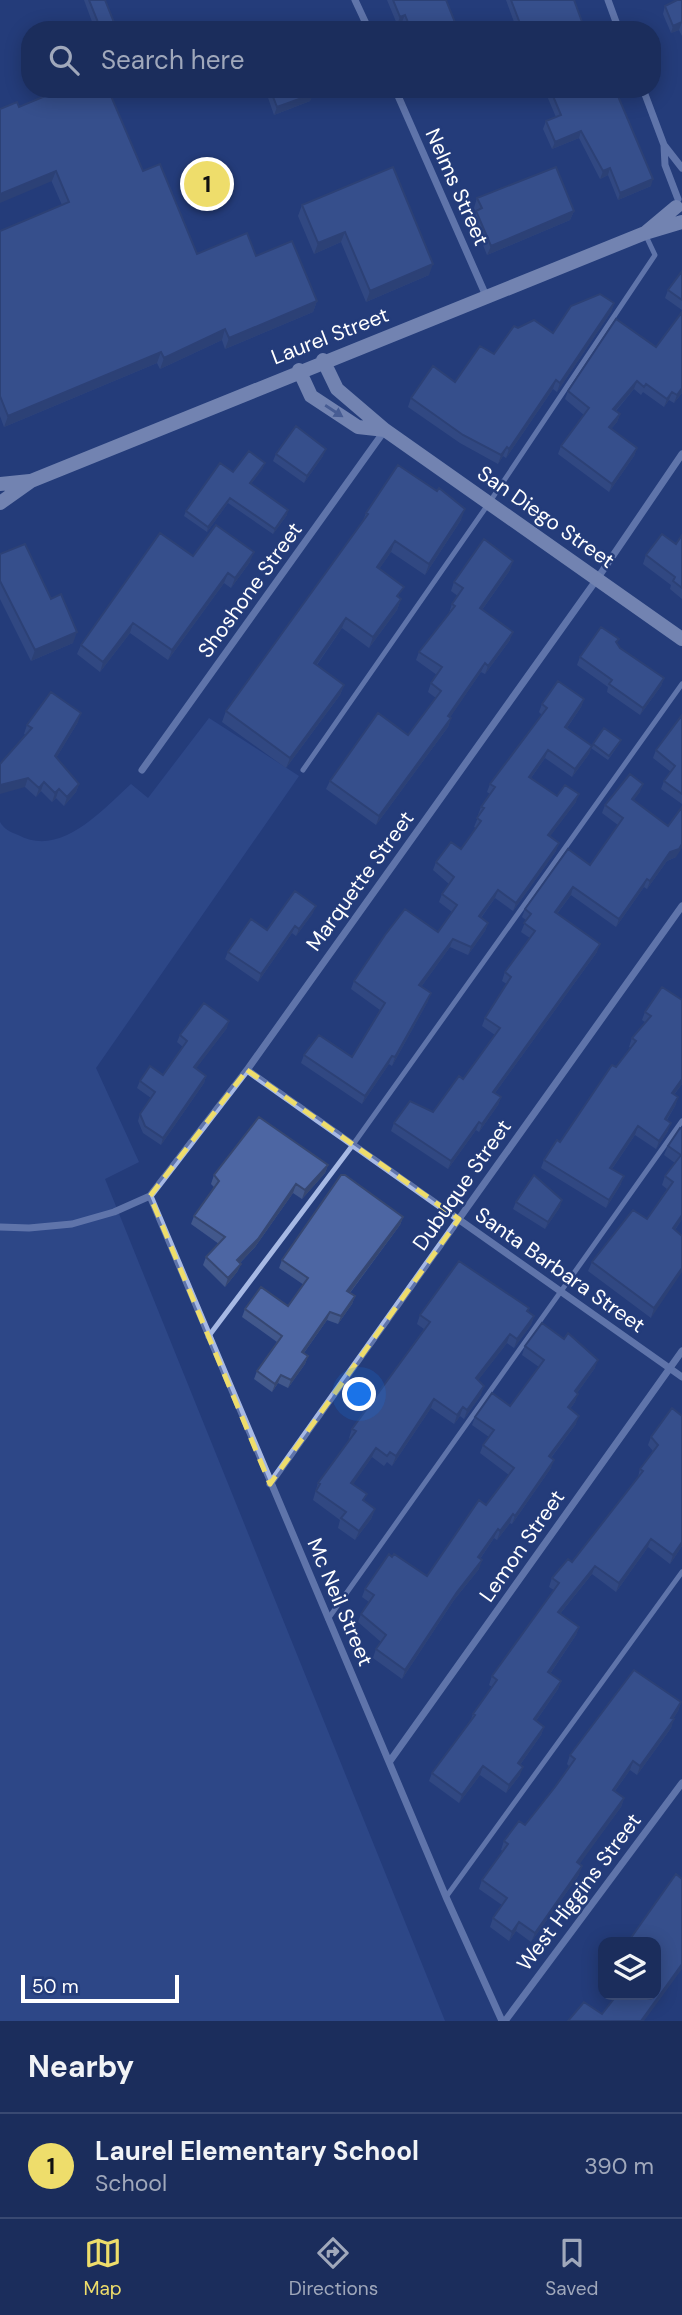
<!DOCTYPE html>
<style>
body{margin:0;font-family:"DM Sans",sans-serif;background:#283965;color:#f1f3f6}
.controls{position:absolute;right:21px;bottom:21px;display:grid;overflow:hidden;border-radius:14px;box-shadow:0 4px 18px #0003}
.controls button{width:63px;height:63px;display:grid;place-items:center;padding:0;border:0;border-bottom:2px solid #394972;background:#1b2d5c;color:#f1f3f6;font:35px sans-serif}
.scale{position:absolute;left:21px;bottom:18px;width:158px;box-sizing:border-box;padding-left:7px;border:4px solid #fff;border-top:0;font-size:19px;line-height:24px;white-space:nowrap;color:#fff;-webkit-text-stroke:5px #243c7a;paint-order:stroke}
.you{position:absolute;left:360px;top:1395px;width:24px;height:24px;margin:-18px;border:5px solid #fff;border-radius:50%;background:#1a73e8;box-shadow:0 0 0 10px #1a73e833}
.badge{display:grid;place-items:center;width:46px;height:46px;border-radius:50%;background:#eedd6b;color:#111;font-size:23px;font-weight:700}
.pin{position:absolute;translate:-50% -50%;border:4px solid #fff;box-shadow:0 2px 7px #0006}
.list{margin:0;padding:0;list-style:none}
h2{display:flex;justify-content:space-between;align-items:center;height:91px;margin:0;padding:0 28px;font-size:30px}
h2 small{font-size:23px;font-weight:400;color:#a0a8bb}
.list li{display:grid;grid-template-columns:46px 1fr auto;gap:21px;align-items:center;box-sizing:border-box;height:105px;padding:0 28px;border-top:2px solid #394972}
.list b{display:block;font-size:26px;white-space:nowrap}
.list p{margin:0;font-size:23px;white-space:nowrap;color:#a0a8bb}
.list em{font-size:23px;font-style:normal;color:#a0a8bb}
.icon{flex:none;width:38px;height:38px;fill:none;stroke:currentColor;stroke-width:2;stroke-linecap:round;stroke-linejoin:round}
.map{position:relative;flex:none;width:682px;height:2021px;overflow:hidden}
.search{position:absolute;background:#1b2d5c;box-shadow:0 4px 18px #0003;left:21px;right:21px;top:21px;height:77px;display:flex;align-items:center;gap:18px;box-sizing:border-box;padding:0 24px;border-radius:28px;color:#a0a8bb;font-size:26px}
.sheet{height:196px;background:#1b2d5c}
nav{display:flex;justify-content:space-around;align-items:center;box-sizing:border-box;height:98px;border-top:2px solid #394972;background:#1b2d5c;font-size:19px;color:#a0a8bb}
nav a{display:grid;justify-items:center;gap:4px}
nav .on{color:#eedd6b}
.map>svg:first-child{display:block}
</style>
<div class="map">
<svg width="682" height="2021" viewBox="0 0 682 2021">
<rect width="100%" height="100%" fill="#243c7a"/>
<path fill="#385498" d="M209,718l90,58 -203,292 43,94 -34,17 340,842h-445v-1199c4,7 10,10 18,13 43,23 83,-24 113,-51l17,14z"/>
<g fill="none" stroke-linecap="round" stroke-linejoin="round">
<path stroke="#a7b9e4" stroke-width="5" d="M303,770l186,-267 166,-248 -9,-19
M208,1337l144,-191 330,-462
M328,1619l354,-498
M446,1897l236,-325"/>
<path stroke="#a7b9e4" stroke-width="7" d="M355,0l14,30
M608,0l11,30
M395,89l92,209
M643,89l21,56
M678,199l-13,-34 -1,-20 18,23
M142,770l243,-340
M247,1070l435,307
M150,1196l296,701 56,124
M0,1227l29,1 43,-4 42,-12 36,-16 97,-126 350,-491 85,-125
M270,1484l412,-578
M390,1761l292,-410
M505,2021l177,-238"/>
<path stroke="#d0daf4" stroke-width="14" d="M676,207l-31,26 37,-11
M323,360l14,29 48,41 297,209
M299,370l12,26 47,31 27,3
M0,484l30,-3
M0,503l31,-22 614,-248"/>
</g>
<path fill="#42588c" d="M84,0h21l12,30 -23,-3z
M387,0h59l12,30h-53l-3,-8 -5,2z
M506,0h68l11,30h-68z
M682,0v36l-3,-6 -8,3 -8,-19 2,-8z
M265,89h46l2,5 -3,7 -36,14z
M436,89h20l-17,7z
M493,89h22l-20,8z
M544,89h71l36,97 -33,14 -10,-25 -8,4 -21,-41 -27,11 -9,-20 3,-8 10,-4z
M19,107l124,64 54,83 59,2 61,45 -4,11 -88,37 -3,-9 -62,29 -3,-6 -153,64 -4,-11v-185l62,-26z
M477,198l97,13 -4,9 -83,35 -14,-35 3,-8 -2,-4z
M302,205l127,70 -63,27 -25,-60 -27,12 -16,-38z
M682,271v39l-17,-12 3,-8z
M614,303l-3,9 -54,80 -4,-3 -47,69 -3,-2 -5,8 -38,-21 -52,-36 3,-9 44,-16 39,-28 24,-26 35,5z
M616,319l66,74 -8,10 -5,-3 -5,7 -21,-15 -2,3 -7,-6 -18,22 4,3 -3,8 -6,7 26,19 -3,8 -25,36 -51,-38 3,-8 23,-31 -19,-16 3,-8z
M276,454l47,2 -19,27 -31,-22z
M263,468l-12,16 36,31 -14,19 -45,-31 -21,29 -23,-16 2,-5 47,-39z
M366,513l95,7 -36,55 -34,-23 -12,17 22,30 -4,11 -28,38 -27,-20 -25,37 27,20 -4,10 -54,73 -64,-46 4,-11 136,-188z
M682,535v64l-12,-10 1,-4 -28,-21 3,-9 30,-11z
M0,554l51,45 22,44 -42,18 -31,-62z
M193,556l57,6 -19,26 -7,-5 -56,77 -38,-27 -30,39 -23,-18 4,-9z
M510,570l-28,40 28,30 -25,34 -4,-2 -31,45 1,1 -3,9 -72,98 -50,-36 4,-8 78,-46 28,-37 -8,-6 3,-9 6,-8 -21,-15 3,-8 30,-39 3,-9 6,-8 -7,-5 3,-9z
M617,644l3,4 44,30 -3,8 -21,29 -33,-23 1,-5 -31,-22 3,-8z
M584,699l-3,8 -14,21 25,18 -3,8 -17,23 -27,-19 -14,20 26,18 19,6 -26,34 6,15 -43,60 -18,-13 -14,20 7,5 -3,8 -17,24 -18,-8 -29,40 7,14 -36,65 -3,-2 -27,40 -61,-41 3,-8 48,2 28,-47 -29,-21 3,-8 84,-49 14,-20 -13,-10 3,-8 7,-10 -16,-14 3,-8 25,-13 15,-21 -2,-1 5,-12h-1l3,-8 9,-13 -3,-2 3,-8 52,-69 -3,-3 3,-8z
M682,715v89l-21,-15 3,-8 7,-9 -18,-14 3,-8z
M78,722l-22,36 23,26 -3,8 -12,14 -8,-8 -4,4 -11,-11 -5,6 -11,-10 1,-52 -2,-1 3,-9z
M621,740l-2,4 -11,16 -17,-12 2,-4z
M640,792l-7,8 43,57 -9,4 -20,28 -3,-2 -28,40 -45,-32 -14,19 40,38 -102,141 6,4 -3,8 -19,27 -3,-2 -28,39 -57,-38 3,-8 39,-11 30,-33 32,-44 -13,-9 3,-8 22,-34 -5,-3 3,-9 25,-34 -9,-6 5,-12 -4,-3 3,-8 65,-44 28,-40 -16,-12 3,-8z
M313,913l-17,23 -4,-3 -34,49 -33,-23 3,-7 39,-22z
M662,987l20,97 -8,11 4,2 -3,9 -8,14 1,11 -12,18 -21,-14 -23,34 9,15 -15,24 -65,-40 3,-8 16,-18 71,-94 -2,-1 3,-9 13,-16 -3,-2 3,-8z
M227,1028l-31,40 10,8 -2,7 -43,62 -18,-12 -5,-12 2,-7 11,-16 -14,-10 3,-7 23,-6 20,-28 -6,-5 3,-7z
M680,1128l2,91 -7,11 7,6 -31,82 -63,-47 4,-9 55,-43 20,-30 -5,-4 3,-9 10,-13 -11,-8 4,-9z
M328,1165l-3,8 -23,26 -9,-6 -38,54 -15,16 1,1 -4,8 -12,15 -22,-22 3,-8 13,-13 -28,-20 3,-8 20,-29 -3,-3 3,-9z
M516,1202l44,5 -15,22 -32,-20z
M403,1217l-3,8 -50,68 5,3 -3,8 -14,20 -11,-4 -23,33 4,3 -3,8 -17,24 -10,-5 -6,9 -18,-13 3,-8 20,-29 -35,-25 3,-8 43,-3 16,-21 -25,-17 3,-8z
M529,1308l-1,3 6,5 -3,9 -17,23 -7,-5 -29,37 3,15 -17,24 -4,-3 -6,8 -23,-16 -39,58 -5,-4 -3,4 -12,-9 -19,27 11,18 11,7 -4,10 -16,21 -17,-12 2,-8 -27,-20 5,-17 32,-44 -1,-1 3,-9 72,-100 -7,-5 3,-9z
M525,1346l70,22 -18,25 -2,9 -5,7 6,15 -25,34v10l-39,56 -2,-1 -13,17 -3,-2 -14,21 -1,10 -25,31 -52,79 -29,-21 3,-9 5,-7 -23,-20 3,-8 8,-12 -7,-5 3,-8 62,-13 59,-71 23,-30 -29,-22 3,-8 6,-8 -17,-12 3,-8 35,-11 29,-39 -17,-12z
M672,1408l10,138 -12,18 -22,-17 -32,45 -24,-18 -32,40 19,13 -3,8 -26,39 11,7 -3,8 -22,32 8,6 -3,8 -21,30v10l-14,18 -26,-18 -21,28 -30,-22 3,-8 38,-51 3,-8 19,-27 -3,-2 3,-9 62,-86 -5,-3 3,-9 20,-16 66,-85 2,-8 13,-18 -5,-6 3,-8z
M681,1702l-3,9 -5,8 -2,9 -34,47 -7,-5 -15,21 9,7 -3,9 -42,57v11l-48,67 -15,-11 -7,10 -19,-14 3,-9 9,-13 -23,-16 3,-9 21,-29 -2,-1 3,-9 21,-16 30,-38 14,-21 -2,-2 3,-9z"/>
<path fill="#364772" d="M405,15l-3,7 -5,2 3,-7z
M682,22l-3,8 -8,3 2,-7z
M526,23l-2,7h-5l2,-4z
M442,89h14l-17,7z
M498,89h17l-20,8z
M313,94l-3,7 -36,14 3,-8z
M581,131l-2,7 -27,11 3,-7z
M610,168l-2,7 -8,4 3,-8z
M56,171l-4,10 -52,22v-9z
M653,179l-2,7 -33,14 2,-7z
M574,211l-4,9 -83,35 4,-9z
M345,232l-4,10 -27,12 4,-11z
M433,264l-4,11 -63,27 4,-11z
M317,301l-4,11 -88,37 4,-11z
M614,303l-3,9 -54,80 3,-9z
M225,329l-3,11 -62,29 4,-11z
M161,352l-4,11 -153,64 4,-11z
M556,380l-3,9 -47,69 3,-9z
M637,381l-3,8 -24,28 3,-8z
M682,388v5l-8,10 3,-8z
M672,392l-3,8 -5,7 3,-8z
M620,414l-3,8 -11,13 3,-8z
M507,447l-4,9 -5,8 3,-9z
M637,448l-3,8 -25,36 3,-8z
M326,449l-3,7 -19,27 3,-7z
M265,463l-2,5 -15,20 2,-5z
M230,498l-2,5 -21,29 1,-5z
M465,509l-4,11 -36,55 4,-11z
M288,510l-1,5 -14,19 2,-5z
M395,541l-4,11 -18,26 4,-11z
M254,552l-4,10 -19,26 4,-10z
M513,561l-3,9 -33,47 3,-9z
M228,573l-4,10 -56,77 4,-10z
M401,599l-4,11 -28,38 4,-11z
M346,618l-4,10 -32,46 4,-11z
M133,623l-3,10 -30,39 3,-10z
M77,632l-4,11 -42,18 4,-11z
M513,632l-3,8 -25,34 3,-8z
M485,663l-4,9 -36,53 3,-9z
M664,678l-3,8 -21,29 3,-7z
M344,685l-4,10 -54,73 4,-10z
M584,699l-3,8 -19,28 3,-8z
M81,713l-3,9 -26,43 3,-9z
M451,718l-3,9 -72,98 3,-9z
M592,746l-3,8 -17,23 3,-8z
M548,750l-3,8 -19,27 3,-8z
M28,778l-3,9 -25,7v-9z
M44,782l-3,9 -5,6 3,-9z
M79,784l-3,8 -12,14 3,-9z
M643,784l-3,8 -11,15 3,-8z
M59,789l-3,9 -4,4 3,-9z
M579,794l-3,8 -31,41 3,-8z
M559,843l-3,8 -43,60 3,-8z
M682,844v4l-6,9 -9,4 -20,28 3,-8 20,-29z
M647,879l-3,8 -28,40 3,-8z
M573,887l-2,8 -19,25 3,-8z
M498,890l-3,8 -19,26 3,-8z
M316,906l-3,7 -17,23 3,-7z
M488,923l-3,8 -17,24 3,-8z
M295,926l-3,7 -34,49 3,-8z
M453,939l-3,8 -34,47 3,-9z
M600,944l-3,8 -107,148 3,-8z
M431,993l-3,8 -36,65 3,-9z
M229,1021l-2,7 -35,46 2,-7z
M392,1056l-3,8 -27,40 3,-8z
M206,1076l-2,7 -43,62 2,-7z
M682,1079v5l-13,17 3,-8z
M501,1097l-3,8 -19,27 3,-8z
M678,1097l-3,9 -13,21 3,-8z
M479,1122l-3,8 -28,39 3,-8z
M671,1123l-3,8 -12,18 3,-8z
M638,1126l-3,9 -28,41 3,-8z
M328,1165l-3,8 -23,26 3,-9z
M624,1176l-3,8 -15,24 3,-8z
M296,1184l-3,9 -38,54 -21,22 3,-9z
M562,1200l-2,7 -15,22 3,-7z
M682,1215v4l-12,18 3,-9z
M403,1217l-3,8 -55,74 2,-8z
M241,1264l-4,8 -12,15 3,-9z
M682,1268v4l-31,46 3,-10z
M355,1296l-3,8 -14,20 3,-8z
M330,1312l-3,8 -28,40 3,-8z
M534,1316l-3,9 -17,23 3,-9z
M510,1334l-3,9 -34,44 3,-9z
M308,1356l-3,8 -17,24 3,-8z
M598,1360l-3,8 -23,32 3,-9z
M281,1375l-3,8 -6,9 3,-8z
M484,1386l-3,9 -17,24 3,-9z
M578,1394l-3,8 -10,14 3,-9z
M434,1399l-3,9 -39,58 4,-10z
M463,1407l-3,9 -6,8 3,-9z
M579,1416l-3,8 -30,40 3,-8z
M376,1448l-4,9 -24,35 3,-9z
M554,1460l-3,8 -39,56 3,-8z
M375,1509l-4,10 -16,21 4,-9z
M513,1514l-3,9 -13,17 3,-9z
M498,1529l-4,9 -19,28 3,-9z
M651,1539l-3,8 -32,45 3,-9z
M682,1542v4l-12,18 3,-9z
M482,1560l-3,9 -25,31 -52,79 3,-9 52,-78z
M595,1566l-3,8 -37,46 3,-8z
M579,1627l-3,8 -31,46 3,-9z
M561,1681l-3,8 -27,39 3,-9z
M681,1702l-3,9 -10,16 3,-9z
M674,1719l-3,9 -34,47 3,-9z
M544,1727l-3,8 -26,37 3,-9z
M633,1761l-3,9 -21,29 4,-9z
M483,1766l-3,9 -21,28 3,-8z
M523,1767l-3,8 -14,18 3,-8z
M624,1798l-3,9 -47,65 3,-10z
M582,1866l-3,9 -48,67 4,-9z
M519,1922l-3,9 -7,10 3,-9z
M682,1964v5l-38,52h-3z"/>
<path fill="#4d66a3" stroke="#364772" stroke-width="2" d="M89,0h16l12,30h-29l11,-5z
M393,0h53l12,30h-47l-6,-15 -5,2z
M511,0h63l11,30h-57l-2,-7 -5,3z
M677,0h5v22l-9,4 -8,-20z
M62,89h46l35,82 17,-7 37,90 50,-21 9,23 36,-15 25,60 -88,37 -4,-9 -61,29 -3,-6 -153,64 -8,-20v-165l69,-29 -13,-31 -56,23v-85l17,-7 2,5z
M270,89h41l2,5 -36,13z
M550,89h65l38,90 -33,14 -10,-25 -7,3 -22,-40 -26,11 -9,-21 15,-6z
M393,167l40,97 -63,27 -25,-59 -27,11 -16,-38z
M556,167l18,44 -83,35 -15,-35 6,-3 -5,-10z
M682,271v29l-14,-10z
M600,294l14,9 -54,80 -4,-3 -47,69 -2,-2 -6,8 -38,-20 -52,-37 22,-32 22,16 25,-36 14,8 20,-28 4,2 16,-8 19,13 18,-27z
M682,312v76l-5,7 -5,-3 -5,7 -21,-15 -2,3 -7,-6 -24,28 7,5 -11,13 28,21 -25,36 -51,-38 28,-38 -21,-17 48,-72 40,28z
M296,426l30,23 -19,27 -31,-22z
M249,451l16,12 -15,20 38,27 -13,19 -45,-31 -22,29 -22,-16 34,-48 13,9z
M398,465l39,26 2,-3 26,21 -36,55 -34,-23 -18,26 27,20 -7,9 4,3 -28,38 -27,-19 -32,45 30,22 -54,73 -64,-47 142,-197 -2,-1z
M216,525l38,27 -19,26 -7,-5 -56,77 -39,-27 -30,39 -22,-17 79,-112 33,23z
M662,534l14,10 6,-9v53l-9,-7 2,-4 -29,-22z
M484,539l29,22 -33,47 33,24 -25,34 -3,-3 -37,53 3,2 -72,98 -49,-35 48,-68 30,22 33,-44 -10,-8 11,-16 -23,-15 36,-46 -3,-2 11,-16 -9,-6z
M25,544l26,55 10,-5 16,38 -42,18 -35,-69v-27z
M601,627l18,12 -3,3 4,6 44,30 -21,30 -34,-24 3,-4 -32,-23z
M558,681l26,18 -19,28 27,19 -17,23 -27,-19 -19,27 28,19 8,-11 14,9 -31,41 11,8 -43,60 -18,-13 -19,26 9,7 -17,24 -18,-8 -34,46 12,8 -36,64 -3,-1 -27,40 -61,-41 15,-20 33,22 33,-54 -31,-22 31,-46 20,-26 33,23 19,-27 -15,-11 12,-17 -18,-15 15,-20 10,7 20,-28 -4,-3 7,-10 -3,-1 14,-20 -5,-3 57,-76 -5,-4z
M51,692l30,21 -26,43 24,28 -12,13 -8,-8 -4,4 -11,-11 -5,6 -11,-10 -28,7v-21l32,-36 -5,-3z
M682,715v79l-18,-13 11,-15 -19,-16z
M604,728l17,12 -12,16 -16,-12z
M630,774l13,10 -11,15 36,27 14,-19v37l-3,5 -9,3 -20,29 -3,-2 -28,40 -46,-32 -18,25 45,32 -107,148 8,5 -19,27 -3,-2 -28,39 -57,-38 16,-22 23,11 26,-36 4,3 37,-51 -15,-10 26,-41 -6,-5 30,-41 -11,-8 7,-9 -6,-5 43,-60 22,16 33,-47 -18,-13z
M295,891l21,15 -17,23 -4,-3 -34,48 -33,-22 23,-33 16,11z
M662,987l20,13v79l-10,14 6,4 -13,22 6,4 -12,18 -21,-15 -28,42 14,8 -15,24 -65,-40 13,-20 3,2 52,-77 4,2 20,-26 -4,-3 19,-22 -6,-4z
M204,1003l25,18 -35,46 12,9 -43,62 -18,-12 -5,-12 15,-22 -15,-11 10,-15 13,9 24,-34 -7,-6z
M259,1117l69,48 -23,25 -9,-6 -38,55 -21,21 4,4 -13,14 -22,-21 19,-20 -31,-21 25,-35 -5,-6z
M680,1128l2,1v86l-9,13 9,8v32l-28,40 -62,-46 41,-52 14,9 26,-37 -8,-6 16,-21 -13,-9z
M341,1175h4l58,42 -56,74 8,5 -14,20 -11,-4 -28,40 6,4 -17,24 -10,-5 -6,9 -18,-13 25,-35 -37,-27 16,-22 27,19 20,-28 -26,-18z
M534,1175l28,25 -14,22 -32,-20z
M459,1261l70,47 -2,3 7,5 -17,23 -7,-5 -34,44 8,8 -17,24 -4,-3 -6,8 -23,-16 -38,57 -6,-4 -3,4 -11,-8 -25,35 16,11 -4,6 12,9 -16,22 -18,-13 5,-6 -30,-21 4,-7 -2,-1 38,-52 -4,-2 78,-107 -10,-7z
M542,1323l22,16 4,-6 30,27 -23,31 3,3 -10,13 11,9 -30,40 5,4 -39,56 -2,-2 -13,17 -2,-2 -20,28 4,3 -25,32 -52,78 -29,-21 10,-14 -25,-21 13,-19 -9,-6 24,-35 3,3 2,-3 33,22 52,-76 7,5 28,-37 -31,-23 11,-15 -19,-13 17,-24 18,13 34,-46 -19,-14z
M672,1408l10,8v126l-9,13 -22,-16 -32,44 -24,-17 -37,46 21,15 -31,45 13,9 -27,38 10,8 -26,36 5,4 -14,18 -26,-19 -21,29 -30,-22 43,-58 -2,-1 24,-34 -5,-4 67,-93 -7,-5 16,-19 4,3 71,-91 -3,-2 18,-24 -7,-8z
M634,1670l47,32 -10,16 3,1 -34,47 -7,-5 -20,29 11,8 -47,64 5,4 -47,67 -16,-11 -7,10 -19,-14 14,-20 -25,-18 26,-36 -4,-3 15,-20 6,4 30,-38 20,-28 -5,-4z
M676,1874l6,5v85l-41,57h-73l16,-19 18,12 15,-19h39v-53h-28z"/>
<defs><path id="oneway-solid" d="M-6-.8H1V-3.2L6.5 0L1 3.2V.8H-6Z" transform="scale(1.75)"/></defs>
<use fill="#7183b1" href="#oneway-solid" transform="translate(334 411) rotate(33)"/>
<path d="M0 0H682V2021H0ZM247,1070l212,149 -189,265 -120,-288z" fill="#243c7a" fill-opacity=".55" fill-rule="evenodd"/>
<path fill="none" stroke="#eedd6b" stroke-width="5" stroke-dasharray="14 9" stroke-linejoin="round" d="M247,1070l212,149 -189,265 -120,-288z"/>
<g text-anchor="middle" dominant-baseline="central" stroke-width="5" stroke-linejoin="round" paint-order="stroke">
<g font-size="21" fill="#fff" stroke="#243c7a">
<text transform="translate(457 187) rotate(66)">Nelms Street</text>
<text transform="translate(330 336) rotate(-21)">Laurel Street</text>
<text transform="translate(546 517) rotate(35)">San Diego Street</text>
<text transform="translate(250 590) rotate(-54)">Shoshone Street</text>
<text transform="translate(360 881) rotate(-54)">Marquette Street</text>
<text transform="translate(462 1185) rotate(-55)">Dubuque Street</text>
<text transform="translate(560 1270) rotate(35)">Santa Barbara Street</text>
<text transform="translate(522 1546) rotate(-55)">Lemon Street</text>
<text transform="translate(340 1602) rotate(67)">Mc Neil Street</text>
<text transform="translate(579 1892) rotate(-53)">West Higgins Street</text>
</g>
</g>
</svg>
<div class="controls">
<button><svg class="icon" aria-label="layers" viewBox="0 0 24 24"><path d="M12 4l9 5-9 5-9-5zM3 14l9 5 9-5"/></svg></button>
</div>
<div class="scale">50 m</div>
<div class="you"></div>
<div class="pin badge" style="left:207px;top:184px">1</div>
<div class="search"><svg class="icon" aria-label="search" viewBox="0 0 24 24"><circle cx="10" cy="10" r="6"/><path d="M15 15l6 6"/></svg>Search here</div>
</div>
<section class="sheet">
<h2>Nearby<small></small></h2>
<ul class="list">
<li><span class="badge">1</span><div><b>Laurel Elementary School</b><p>School</p></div><em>390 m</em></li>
</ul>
</section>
<nav>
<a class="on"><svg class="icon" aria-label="map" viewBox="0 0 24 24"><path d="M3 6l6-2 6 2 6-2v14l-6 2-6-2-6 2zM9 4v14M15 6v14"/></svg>Map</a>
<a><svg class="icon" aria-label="directions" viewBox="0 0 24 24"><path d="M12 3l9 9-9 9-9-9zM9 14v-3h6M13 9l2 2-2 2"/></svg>Directions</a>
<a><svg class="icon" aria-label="saved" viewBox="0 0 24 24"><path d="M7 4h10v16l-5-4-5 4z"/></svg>Saved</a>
</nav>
